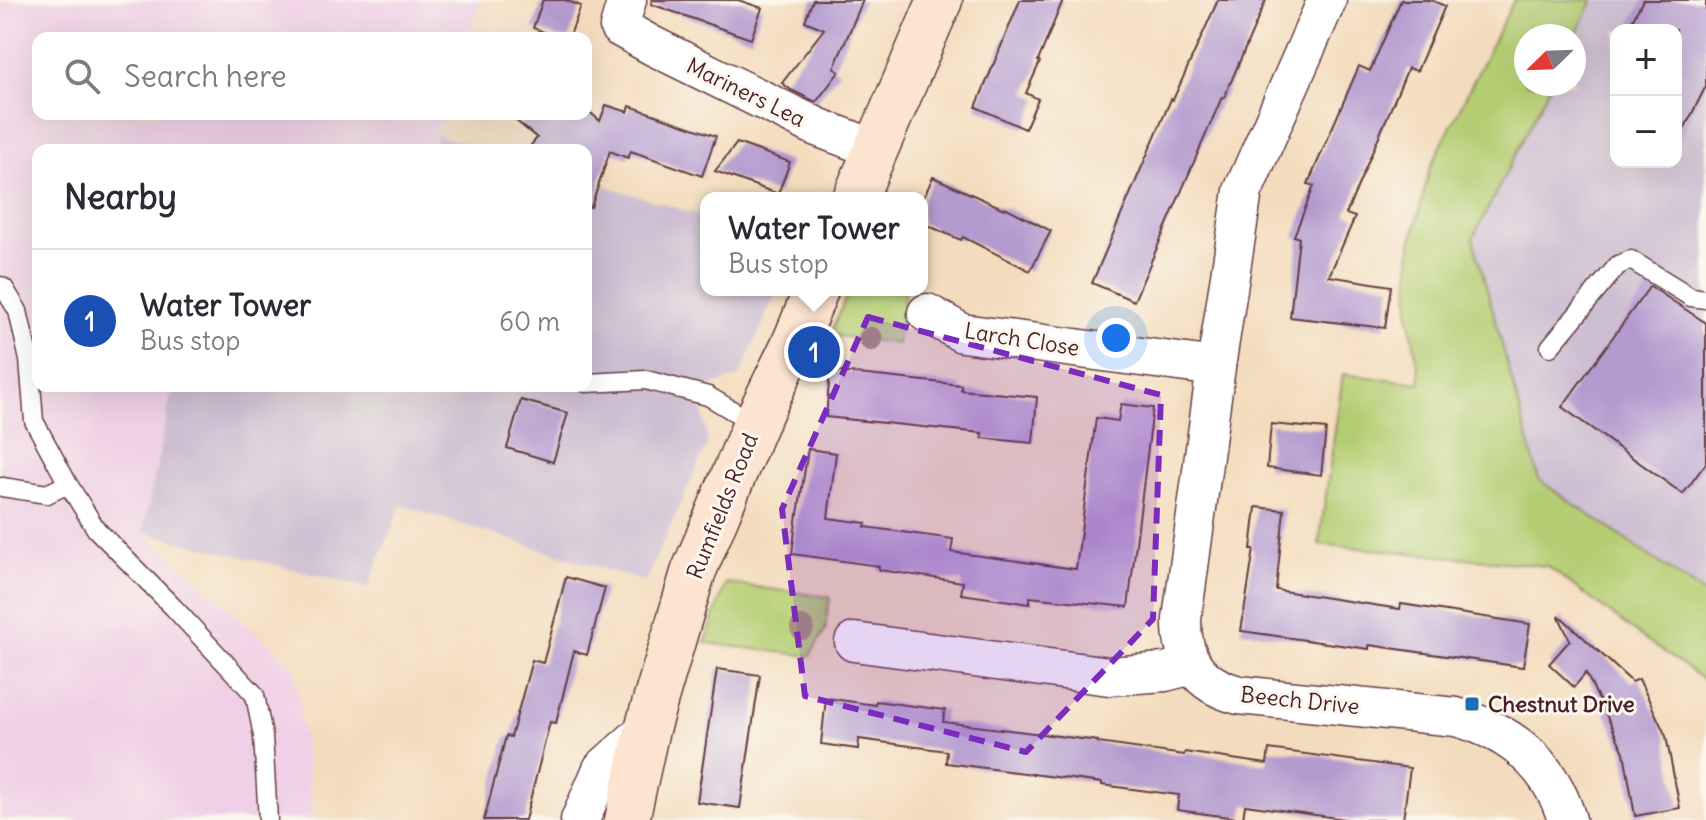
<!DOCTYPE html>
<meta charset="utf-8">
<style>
body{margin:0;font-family:Delius,sans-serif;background:#f7f7f7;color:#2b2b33}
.controls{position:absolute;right:24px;top:24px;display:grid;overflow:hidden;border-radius:16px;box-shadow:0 8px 32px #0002}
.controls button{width:72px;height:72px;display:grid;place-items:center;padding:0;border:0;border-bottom:2px solid #e1e1e2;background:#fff;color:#2b2b33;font:40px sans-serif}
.compass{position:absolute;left:1514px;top:24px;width:72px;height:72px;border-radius:50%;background:#fff;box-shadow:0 8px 32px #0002;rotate:247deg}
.you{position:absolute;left:1116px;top:338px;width:28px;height:28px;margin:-20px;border:6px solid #fff;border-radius:50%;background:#1a73e8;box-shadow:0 0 0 12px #1a73e833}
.badge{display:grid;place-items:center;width:52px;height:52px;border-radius:50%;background:#1f6fb2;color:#fff;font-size:26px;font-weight:700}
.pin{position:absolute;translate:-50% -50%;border:4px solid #fff;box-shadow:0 2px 8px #0006}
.popup{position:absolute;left:700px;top:192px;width:228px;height:104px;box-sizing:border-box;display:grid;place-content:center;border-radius:16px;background:#fff;filter:drop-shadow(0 2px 6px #0005);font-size:26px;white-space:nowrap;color:#7c7c81}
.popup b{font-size:30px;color:#2b2b33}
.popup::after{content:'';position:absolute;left:50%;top:100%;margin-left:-16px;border:16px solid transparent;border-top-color:#fff}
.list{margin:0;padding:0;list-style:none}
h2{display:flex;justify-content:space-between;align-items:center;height:104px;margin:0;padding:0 32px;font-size:34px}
h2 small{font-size:26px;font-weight:400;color:#7c7c81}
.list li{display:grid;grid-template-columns:52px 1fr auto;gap:24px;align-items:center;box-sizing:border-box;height:144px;padding:0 32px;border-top:2px solid #e1e1e2}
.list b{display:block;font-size:30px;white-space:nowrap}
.list p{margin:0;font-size:26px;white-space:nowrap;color:#7c7c81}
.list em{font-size:26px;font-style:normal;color:#7c7c81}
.icon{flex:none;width:44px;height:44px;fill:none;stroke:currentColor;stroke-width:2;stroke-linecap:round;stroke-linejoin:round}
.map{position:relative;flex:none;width:1706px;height:820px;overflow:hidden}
.search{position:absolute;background:#fff;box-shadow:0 8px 32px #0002;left:32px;top:32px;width:560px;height:88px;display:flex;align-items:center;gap:20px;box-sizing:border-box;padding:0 28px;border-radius:16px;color:#7c7c81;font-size:30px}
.panel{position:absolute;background:#fff;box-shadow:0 8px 32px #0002;left:32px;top:144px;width:560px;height:248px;border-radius:16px}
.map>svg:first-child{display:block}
</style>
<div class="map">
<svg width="1706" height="820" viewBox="0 0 1706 820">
<rect width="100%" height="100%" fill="#fbf7ec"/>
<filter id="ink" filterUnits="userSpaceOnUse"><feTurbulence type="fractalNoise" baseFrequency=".0125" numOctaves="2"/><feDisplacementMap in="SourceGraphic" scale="16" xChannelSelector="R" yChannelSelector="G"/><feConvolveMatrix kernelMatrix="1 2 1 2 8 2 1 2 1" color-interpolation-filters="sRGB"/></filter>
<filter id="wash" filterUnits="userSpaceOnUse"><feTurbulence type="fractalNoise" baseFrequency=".006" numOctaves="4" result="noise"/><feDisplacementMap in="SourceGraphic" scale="32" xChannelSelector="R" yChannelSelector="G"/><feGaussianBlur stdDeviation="1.8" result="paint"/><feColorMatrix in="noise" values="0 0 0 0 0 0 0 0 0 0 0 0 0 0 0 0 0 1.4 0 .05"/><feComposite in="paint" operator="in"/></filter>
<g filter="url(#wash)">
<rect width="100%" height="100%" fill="#f3dcbd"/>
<path fill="#efd0e6" d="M0,0h481l-12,38h-431v76h406l-13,36h-393v236h135l-30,146 152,135 19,153h-314z"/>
<path fill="#cdbed2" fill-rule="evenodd" d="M1593,0h113v595l-167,-115 -66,-242 78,-154h23v-46zM1616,30h60v132h-60z
M437,135l50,15h-56z
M586,180l120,37v73h71l-37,86 -27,9 -11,23 6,35 -63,139 -244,-77 -33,83 -225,-56 30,-146h413z"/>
<path fill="#b4cd72" stroke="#7f764e" stroke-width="2" d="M1514,0h79l-19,38v-2h-48v48h25l-78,154 66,242 167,115v86l-60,-41 -99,-74 -228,-22 24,-170 78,9 -12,-67 2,-72 19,-76z
M849,290h56l-8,54 -67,-9z
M726,583l104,14 -5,33 -15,26 -105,-13z"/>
<g id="blocks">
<path fill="#b39acf" d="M543,0h22l16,6 -12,32h-9l-27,-10z
M652,0h86l24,8 -11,31 -100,-35z
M813,0h50l-29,68 5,4 -23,30 -25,-12 -9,-7 42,-54 -19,-8z
M1020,0h43l-25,61 2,1 -14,31 12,6 -13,30 -49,-22z
M1218,0h48l-42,98 -2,-1 -88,204 -42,-18 79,-184 2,1z
M1401,0h30l14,6 -28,65 -9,-3 -37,87 -25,59 9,3 -26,59 62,10 -6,42 -95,-11 9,-79 -5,-2 20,-50 -6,-2 51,-118 11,5z
M1643,0h63v86l-30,59v-115h-49z
M606,105l22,7 2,-6 86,30 -14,40 -71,-25 -3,7 -18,-7 -19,56 -5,-1v-56h-59l10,-12 -29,-24h84l8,7z
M737,143l53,19 -12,32 -63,-23z
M933,177l71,32 1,-2 46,24 -21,40 -67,-34 -2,3 -39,-17v-22z
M1650,286l56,37v140l-23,31 -121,-87z
M830,371l131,14v5l76,7 -4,46 -51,-5v-5l-156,-16z
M521,400l47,13 -15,49 -46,-14z
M1121,404l32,4 -25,199 -98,-10v7l-69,-10 2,-12 -84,-12v-4l-87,-12 5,-40h1l10,-65 28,4 -8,65 38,5 -1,4 88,12 -2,13 125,17 20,-151 22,3z
M1271,424l55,5 -5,46 -54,-7z
M1256,507l28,3 -8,80 124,19 1,-5 129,20 -7,43 -154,-22v4l-128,-18 13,-82h-3z
M566,577l39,11 -18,67 -13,-4 -18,72 -6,-1 -25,98h-41l22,-84 5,1 21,-77 11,3z
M1560,616l72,66 7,-3 27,57 14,72 -45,8 -11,-64 -38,-79 -12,14 -25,-23 21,-24 -11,-23z
M717,669l43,6 -20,133 -43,-6z
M826,698l49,7 1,-4 69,9 -2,12 155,19v2l86,12 1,-3 82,12 2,-15 141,19 -7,52h-52l-106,-15 -2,14 -66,-9 2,-15 -77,-10v-2l-156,-20 1,-12 -88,-12 -1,10 -37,-5z"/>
</g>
</g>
<g filter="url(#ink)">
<use href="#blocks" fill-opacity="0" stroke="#633b41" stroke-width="2"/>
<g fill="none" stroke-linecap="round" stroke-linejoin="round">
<g stroke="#633b41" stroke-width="21">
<path id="lane" d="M0,286l4,2 14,23 11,49 5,61 34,63 28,45 78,79 81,87 8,41 5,84
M1550,347l68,-82 13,-5 60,37 15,2
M586,383l60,-3 62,16 47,28
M2,487l45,7 21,-10"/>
</g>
<g stroke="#633b41" stroke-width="41">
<path id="street" d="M627,0l-8,27 34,19 164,81 58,22
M1327,0l-84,191 -27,176 -34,252c-1,40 17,66 57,76l217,22c55,15 95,47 111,103
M927,313l35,20 254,34
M854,642l255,34 56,-4 27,-7
M580,820l22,-51 45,-40"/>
</g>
<g stroke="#633b41" stroke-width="47">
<path id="secondary" d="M855,198l85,-198
M627,820l20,-91 46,-156 62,-149 41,-85 20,-49"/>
</g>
<use href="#lane" stroke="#fff" stroke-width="18"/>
<use href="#street" stroke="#fff" stroke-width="38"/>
<use href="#secondary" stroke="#fde4d0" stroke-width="44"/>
</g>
<g fill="#a89178">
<circle cx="871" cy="339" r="12"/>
<circle cx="802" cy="628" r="12"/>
</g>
</g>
<path fill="#7b2cbf" fill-opacity="0.2" stroke="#7b2cbf" stroke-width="6" stroke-dasharray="16 10" stroke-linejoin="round" d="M868,317l293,78 -8,224 -127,133 -221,-56 -23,-187z"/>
<rect fill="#1f6fb2" stroke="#fbf7ec" stroke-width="3" x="1464" y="696" width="16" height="16" rx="4"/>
<g text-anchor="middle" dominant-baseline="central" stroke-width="6" stroke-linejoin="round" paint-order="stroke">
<g font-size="22" fill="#4a1f2b" stroke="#fbf7ec">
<text transform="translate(746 92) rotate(26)">Mariners Lea</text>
<text transform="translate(1022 339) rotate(9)">Larch Close</text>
<text transform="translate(722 506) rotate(-68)">Rumfields Road</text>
<text transform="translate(1300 700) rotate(6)">Beech Drive</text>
</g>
<g font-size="22" font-weight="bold" fill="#4a1f2b" stroke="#fbf7ec" text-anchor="start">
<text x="1488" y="704">Chestnut Drive</text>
</g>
</g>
</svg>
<div class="controls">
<button>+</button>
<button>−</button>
</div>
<svg class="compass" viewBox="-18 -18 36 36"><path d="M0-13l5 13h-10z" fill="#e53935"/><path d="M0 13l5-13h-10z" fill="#7c7c81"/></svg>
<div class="you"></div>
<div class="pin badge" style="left:814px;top:352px;background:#1a4fb4">1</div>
<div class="popup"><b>Water Tower</b>Bus stop</div>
<div class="search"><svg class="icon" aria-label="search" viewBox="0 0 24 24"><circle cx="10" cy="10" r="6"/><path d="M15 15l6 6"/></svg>Search here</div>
<section class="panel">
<h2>Nearby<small></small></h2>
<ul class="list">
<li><span class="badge" style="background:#1a4fb4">1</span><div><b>Water Tower</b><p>Bus stop</p></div><em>60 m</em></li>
</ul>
</section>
</div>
